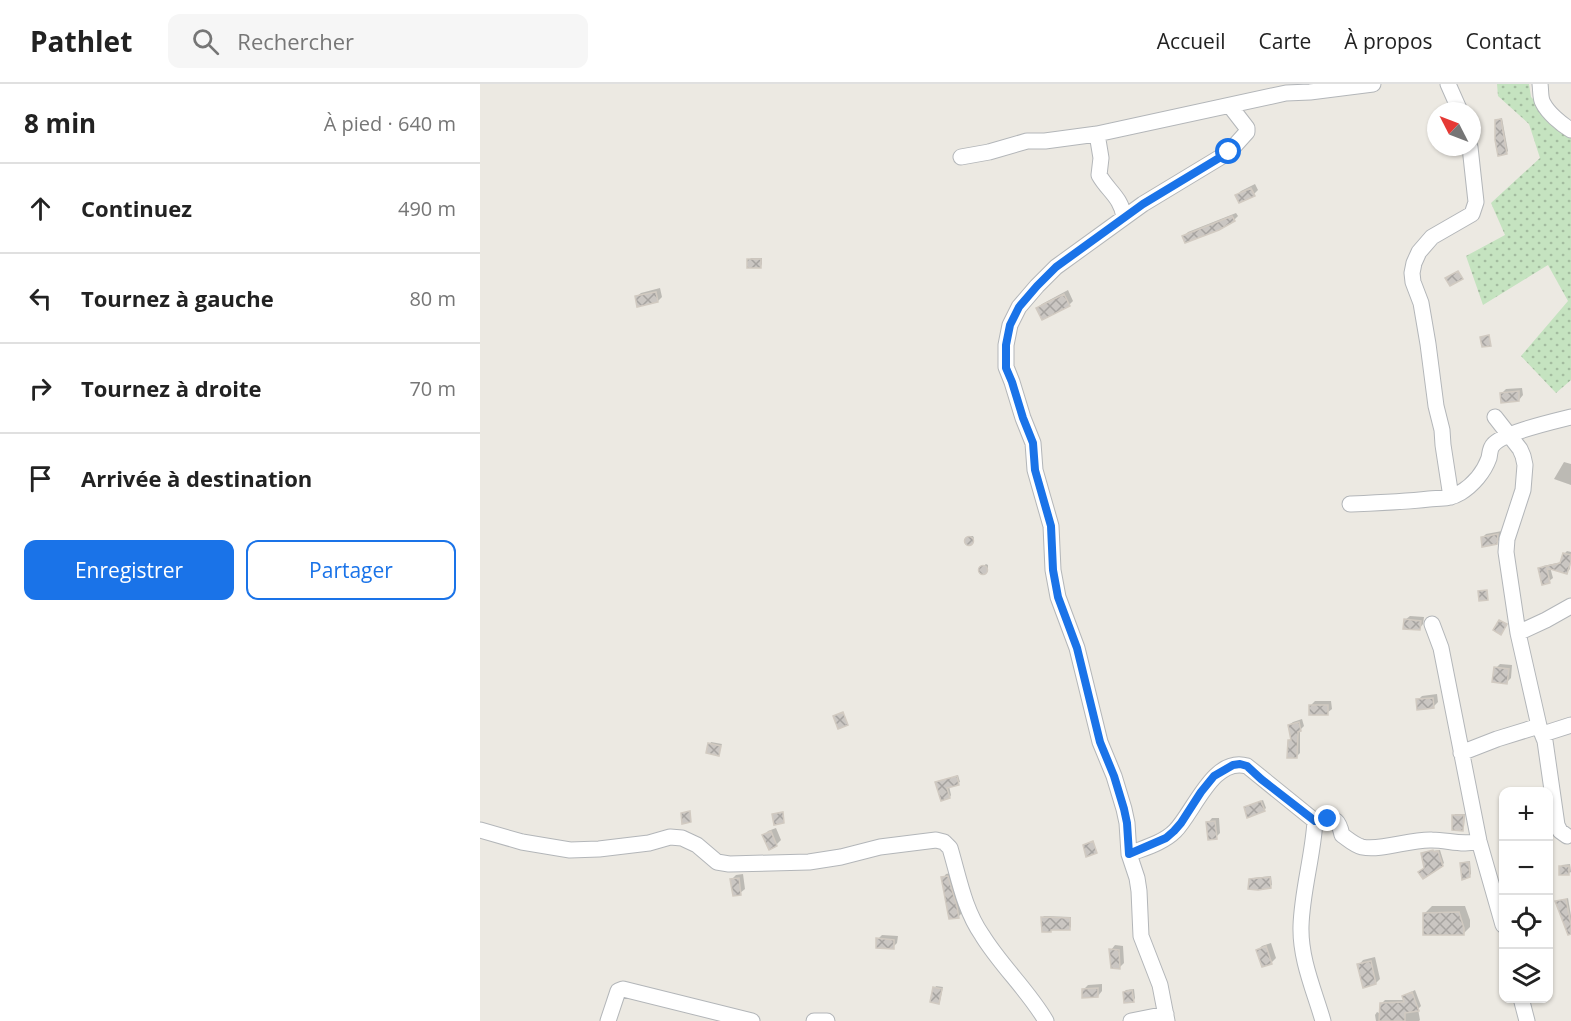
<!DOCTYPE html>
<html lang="fr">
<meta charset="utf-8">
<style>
body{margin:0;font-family:"Open Sans",sans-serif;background:#f6f6f6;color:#222}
.controls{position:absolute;right:18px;bottom:18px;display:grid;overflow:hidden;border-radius:12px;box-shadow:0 2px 4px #0004}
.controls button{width:54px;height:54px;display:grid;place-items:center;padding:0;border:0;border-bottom:2px solid #e0e0e0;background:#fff;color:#222;font:30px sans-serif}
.compass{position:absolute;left:947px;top:18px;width:54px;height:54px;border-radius:50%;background:#fff;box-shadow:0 2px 4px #0004;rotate:312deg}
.stop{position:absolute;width:18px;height:18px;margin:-14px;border:4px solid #1a73e8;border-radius:50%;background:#fff}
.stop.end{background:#1a73e8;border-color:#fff;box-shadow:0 2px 6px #0008}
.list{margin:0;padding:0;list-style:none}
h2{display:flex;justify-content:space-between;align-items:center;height:78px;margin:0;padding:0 24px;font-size:26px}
h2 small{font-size:20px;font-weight:400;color:#767676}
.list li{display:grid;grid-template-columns:39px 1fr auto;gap:18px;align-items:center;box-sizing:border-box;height:90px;padding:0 24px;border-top:2px solid #e0e0e0}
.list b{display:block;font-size:22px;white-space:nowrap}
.list em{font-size:20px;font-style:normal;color:#767676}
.actions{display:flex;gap:12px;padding:18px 24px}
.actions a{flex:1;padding:14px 0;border:2px solid #1a73e8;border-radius:12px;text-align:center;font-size:21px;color:#1a73e8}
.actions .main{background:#1a73e8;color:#fff}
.icon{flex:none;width:33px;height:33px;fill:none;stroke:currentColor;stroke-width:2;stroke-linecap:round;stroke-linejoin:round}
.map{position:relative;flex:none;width:1091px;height:937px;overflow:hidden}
header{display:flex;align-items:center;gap:36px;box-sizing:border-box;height:84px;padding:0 30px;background:#fff;border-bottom:2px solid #e0e0e0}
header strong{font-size:28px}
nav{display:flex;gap:33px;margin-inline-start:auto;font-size:21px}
.search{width:420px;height:54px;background:#f6f6f6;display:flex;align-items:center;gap:15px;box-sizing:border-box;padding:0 21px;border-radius:12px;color:#767676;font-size:22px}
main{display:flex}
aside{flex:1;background:#fff}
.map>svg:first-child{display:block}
</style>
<header>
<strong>Pathlet</strong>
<div class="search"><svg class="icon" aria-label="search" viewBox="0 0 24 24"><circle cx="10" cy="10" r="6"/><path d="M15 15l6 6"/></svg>Rechercher</div>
<nav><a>Accueil</a><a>Carte</a><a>À propos</a><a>Contact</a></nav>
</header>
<main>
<aside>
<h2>8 min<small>À pied · 640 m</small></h2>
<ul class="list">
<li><svg class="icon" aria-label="ahead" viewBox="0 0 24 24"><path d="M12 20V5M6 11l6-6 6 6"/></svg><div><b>Continuez</b></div><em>490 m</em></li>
<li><svg class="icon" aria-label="left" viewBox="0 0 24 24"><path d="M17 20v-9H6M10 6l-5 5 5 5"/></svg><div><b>Tournez à gauche</b></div><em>80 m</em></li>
<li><svg class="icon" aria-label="right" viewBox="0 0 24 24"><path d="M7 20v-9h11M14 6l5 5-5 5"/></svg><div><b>Tournez à droite</b></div><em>70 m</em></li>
<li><svg class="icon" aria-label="arrive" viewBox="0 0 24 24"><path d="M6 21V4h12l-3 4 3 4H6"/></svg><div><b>Arrivée à destination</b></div></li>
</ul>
<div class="actions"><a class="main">Enregistrer</a><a>Partager</a></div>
</aside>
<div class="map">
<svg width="1091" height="937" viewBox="0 0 1091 937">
<defs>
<pattern id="green-dots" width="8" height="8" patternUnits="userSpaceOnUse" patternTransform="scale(1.5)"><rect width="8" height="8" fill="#c5e3c0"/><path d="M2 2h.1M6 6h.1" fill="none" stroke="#a3bb9f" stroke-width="1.8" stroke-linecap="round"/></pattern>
<pattern id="building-cross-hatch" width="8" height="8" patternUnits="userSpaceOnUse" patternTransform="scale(1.5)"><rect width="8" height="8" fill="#cac6c2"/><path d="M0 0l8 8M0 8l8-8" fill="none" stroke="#a7a4a1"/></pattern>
</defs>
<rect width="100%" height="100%" fill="#ece9e2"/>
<path fill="url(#green-dots)" d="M1017,0h32l2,13 40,40v243l-15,13 -35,-37 47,-55 -20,-36 -65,40 -17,-49 39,-21 -14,-32 49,-45 -11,-34 -31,-28z"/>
<path fill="#0003" d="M1022,34l6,33 -1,1 -11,-32z
M775,100l3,6 -4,4 -18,2 5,-5z
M756,129l2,3 -4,4 -50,16 4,-4z
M271,174h11v6l-1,2 -12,-6z
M180,204l2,9 -4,4 -22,-4 5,-4z
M588,206l5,11 -4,4 -32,3 5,-4z
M1042,304l1,7 -4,5 -17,-7 4,-4z
M1084,378l7,2v21l-17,-6z
M1022,447l-1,7 -5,5 -14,-5 4,-4z
M489,452h4l1,2 -3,5h-5z
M1087,467l4,1 -1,17 -3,3 -17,-5 3,11 -4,3 -9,-12 3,-3 19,-4 2,-8z
M506,480l2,1v5l-4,3 -3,-1v-4z
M930,532l14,1 -1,7 -4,5 -14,-9z
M1020,580l12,1 -1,13 -4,4 -11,-14z
M957,610l1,8 -5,5 -15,-7 4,-4z
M835,617h16l1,8 -5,4 -17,-7z
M822,635l2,7 -4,4v23l-4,4 -7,-17 3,-2 -3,-13 4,-3z
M231,658l11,2 -4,11 -8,-11z
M478,691l2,7 -11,4 2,9 -1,2 -13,-14z
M783,716l3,8 -2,2 -17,-4z
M975,730h10l-1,13 -2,2 -8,-13z
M732,734h7l1,15 -4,4 -8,-14z
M296,744l5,12 -4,4 -8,4 -5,-12 4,-5z
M960,766l4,13 -2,2 -16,3 -4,-14 2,-2z
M990,777l1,13 -2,2 -7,-13 2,-1z
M1090,780l1,8 -2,1 -8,-7 1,-1z
M471,789l9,30 2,10 -4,4 -15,-39 3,-4z
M263,790l2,15 -5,4 -8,-14 4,-4z
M791,792l1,9 -2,1 -19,-6 2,-2z
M1088,814l3,18v17l-14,-31z
M952,822h33l5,14v7l-7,7 -38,-21z
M564,832l27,1v10l-1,1 -18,1 -10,-11z
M402,851l16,1 -1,7 -4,4 -15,-8z
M791,859l5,15 -5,5 -13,-13 4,-4z
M635,861l8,1 1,17 -4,4 -9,-17z
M895,873l5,22 -4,4 -17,-18 4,-5z
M622,900v7l-4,5 -15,-6 5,-5z
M456,902l7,1 -3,14 -2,2 -3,-15z
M654,905l1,9 -1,2 -10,-8 2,-2z
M935,906l6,16 -3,3 2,11 -1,1h-43l-1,-6 2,-3 4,2 1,-11 3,-3h20l-1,-3 3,-3z"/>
<path fill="url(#building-cross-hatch)" stroke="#d1cac1" stroke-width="1.5" d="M1021,35l6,35 -9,2 -3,-16v-20z
M771,104l4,8 -16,7 -4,-8z
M752,132l3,5 -16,9 -34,13 -3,-7z
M267,175h14v9h-14z
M978,187l5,8 -13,7 -5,-8z
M176,208l2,10 -21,5 -2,-11z
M584,210l6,12 -28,14 -6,-12z
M1009,251l2,11 -9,1 -2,-10z
M1039,307v10l-18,2 -1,-10z
M1018,450l-1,10 -15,3 -1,-10z
M484.5 457a4.5 4.5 0 1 1 9 0a4.5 4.5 0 1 1-9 0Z
M1083,469l8,2v6l-4,13 -20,-6 3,15 -8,2 -4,-17 22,-5z
M498.5 486a4.5 4.5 0 1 1 9 0a4.5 4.5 0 1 1-9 0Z
M1007,506l1,10 -9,1 -1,-10z
M924,535l17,2 -1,9 -17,-1z
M1019,536l8,4 -6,11 -8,-5z
M1014,583l15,2 -2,15 -15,-2z
M953,614l1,10 -17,2 -1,-11z
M829,621h19v10h-19z
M363,628l5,13 -10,4 -5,-13z
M819,638l2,9 -3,1 -1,26h-10l1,-18h3l-3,-15z
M228,659l13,3 -2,10 -13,-3z
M477,692l2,9 -12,3 3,10 -9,3 -6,-19z
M781,717l4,10 -18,7 -3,-11z
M210,727l1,11 -9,2 -1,-11z
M303,728l1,11 -10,2 -2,-11z
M972,731h12l-1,16 -11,-1z
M735,737l2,18 -9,1 -2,-18z
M291,747l6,15 -8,4 -7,-15z
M613,757l4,12 -11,4 -3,-12z
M953,766l1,2 4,-1 5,15 -20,13 -5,-7 6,-4 -3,-15z
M989,778l1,15 -8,3 -2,-17z
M1079,782h10v9h-10z
M468,792l9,31 2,11 -10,1 -8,-42z
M790,793l1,11 -13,2 -10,-1 1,-10z
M259,794l2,17 -8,1 -3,-17z
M1086,815l5,26v9l-3,1 -13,-34z
M979,828l5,16v7h-41v-22z
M561,833l29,1v12h-19v2h-9z
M396,854l18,2v9l-18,-1z
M786,862l6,18 -10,3 -6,-17z
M629,865l10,1 1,19 -9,-1z
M891,877l5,23 -13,4 -6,-24z
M453,903l9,2 -3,15 -9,-2z
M618,904v9l-16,1v-9z
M652,906l2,12 -10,1 -1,-11z
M932,908l7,19 -14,2v8h-26l1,-18 24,-1 -2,-6z"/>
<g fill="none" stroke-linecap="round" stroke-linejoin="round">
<g stroke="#b3b6b9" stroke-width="17">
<path id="minor" d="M968,0l12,27
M1060,0c1,6 0,14 3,19 5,10 18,21 28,27
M617,50l4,24 -2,17c9,16 22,22 25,42
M481,73l28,-5 38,-11h18l52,-7 189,-41 24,-1 63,-8
M1015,333l25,32 3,7 2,9 -2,25 -16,49 -1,13 12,81 21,93 6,15 12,84 3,6 7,5
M971,413l-8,-52 -1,-15 -6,-24 -8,-62 -7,-41 -8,-21 -1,-9 2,-10 5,-11 13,-15 40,-23 4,-12 -6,-55
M870,420c26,-1 53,-2 79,-5 10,-1 22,0 31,-6 13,-8 24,-21 29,-35 1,-5 1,-10 4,-13 9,-12 62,-24 78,-28
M952,540l9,24 38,193 24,84
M1038,549l28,-13 25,-14
M1063,650l28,-9
M981,669l36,-14 42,-13
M835,737c-2,35 -13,70 -14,105 -1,33 13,64 22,95
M0,746l42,12 48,8 29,-1 50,-6 21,-6 12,1 15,7 20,17 12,2 80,-2 32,-5 39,-10 56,-7 8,2 6,6c9,30 14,61 32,87 19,31 46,55 64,86
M649,770c15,-6 34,-11 46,-23 19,-19 38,-75 72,-65l68,55c17,1 22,-9 27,14 6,4 12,10 20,12 20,4 48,-8 70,-7 16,0 32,6 47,1
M1041,914l6,23
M128,937l10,-30 5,-2 129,32
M334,937h13
M651,937l35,-7
M687,937l-7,-36 -19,-49 -2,-45 -2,-13 -8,-24 -2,-31 -3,-14 -10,-33 -14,-34 -23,-94 -19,-51 -5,-27 -2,-44 -16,-56 -2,-27 -10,-25 -11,-36 -6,-15v-22l4,-20 9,-18 18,-21 19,-19 87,-63 86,-52 18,-20v-4l-17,-22"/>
</g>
<use href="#minor" stroke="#fff" stroke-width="15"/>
</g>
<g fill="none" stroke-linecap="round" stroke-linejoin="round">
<path stroke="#1a73e8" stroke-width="8" d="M749,68l-86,52 -87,63 -19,19 -18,21 -9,18 -4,20v23l6,14 11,36 10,25 2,27 16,56 2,44 5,27 19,51 23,94 14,34 10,33 3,14 2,31 37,-16 8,-7 7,-8 20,-31 13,-16 19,-11 7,-1 7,2 14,13 54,42h6l7,-2"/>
</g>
</svg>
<div class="controls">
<button>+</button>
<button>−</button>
<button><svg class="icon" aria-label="locate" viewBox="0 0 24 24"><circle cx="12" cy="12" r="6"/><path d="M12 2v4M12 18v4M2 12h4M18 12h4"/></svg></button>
<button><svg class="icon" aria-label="layers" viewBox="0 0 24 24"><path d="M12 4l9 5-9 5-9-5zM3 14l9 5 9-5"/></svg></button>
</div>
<svg class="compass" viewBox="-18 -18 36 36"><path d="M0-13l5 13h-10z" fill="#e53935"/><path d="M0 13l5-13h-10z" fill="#767676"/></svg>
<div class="stop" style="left:749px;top:68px"></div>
<div class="stop end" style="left:848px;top:735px"></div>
</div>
</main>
